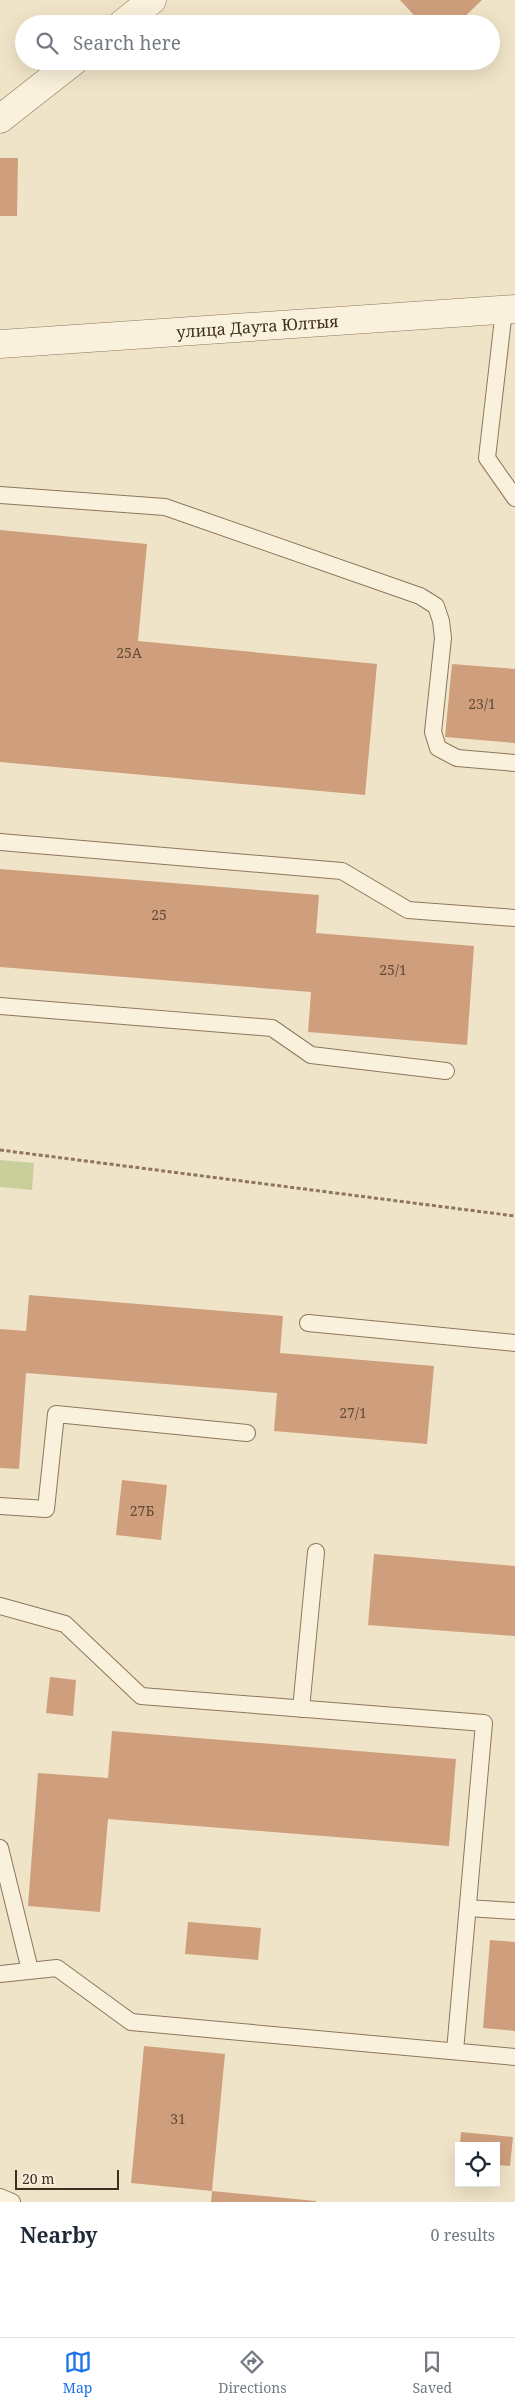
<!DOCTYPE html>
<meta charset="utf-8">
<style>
body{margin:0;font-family:"Noto Serif",serif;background:#f2f2f3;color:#1f2937}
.controls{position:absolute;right:15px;bottom:15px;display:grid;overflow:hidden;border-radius:0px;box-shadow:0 5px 20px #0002}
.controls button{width:45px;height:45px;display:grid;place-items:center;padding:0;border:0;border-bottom:1px solid #e0e1e3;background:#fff;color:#1f2937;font:25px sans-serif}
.scale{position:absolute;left:15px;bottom:12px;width:104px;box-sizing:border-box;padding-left:5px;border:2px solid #3d2e20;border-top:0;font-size:14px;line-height:18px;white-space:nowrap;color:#3d2e20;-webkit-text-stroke:4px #f7eed8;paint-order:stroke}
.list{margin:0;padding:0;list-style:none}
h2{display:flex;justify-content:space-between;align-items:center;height:65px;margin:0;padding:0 20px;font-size:21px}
h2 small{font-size:16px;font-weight:400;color:#747a83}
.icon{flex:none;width:28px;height:28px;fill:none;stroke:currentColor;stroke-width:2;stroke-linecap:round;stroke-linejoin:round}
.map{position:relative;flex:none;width:515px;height:2202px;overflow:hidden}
.search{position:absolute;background:#fff;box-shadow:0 5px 20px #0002;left:15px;right:15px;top:15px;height:55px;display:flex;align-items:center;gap:12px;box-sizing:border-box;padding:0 18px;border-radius:28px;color:#747a83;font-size:19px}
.sheet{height:135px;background:#fff}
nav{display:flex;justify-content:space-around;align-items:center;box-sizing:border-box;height:70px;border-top:1px solid #e0e1e3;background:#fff;font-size:14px;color:#747a83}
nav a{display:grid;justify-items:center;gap:2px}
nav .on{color:#1a73e8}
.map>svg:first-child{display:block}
</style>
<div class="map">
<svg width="515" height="2202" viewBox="0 0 515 2202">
<rect width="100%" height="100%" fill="#f0e4c8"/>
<path fill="#c9cf9b" d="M0,1160l34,3 -2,27 -32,-3z"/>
<path fill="#cf9f7d" d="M400,0h82l-25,24h-35z
M0,158h18l-1,58h-17z
M0,530l147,14 -9,97 239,23 -12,131 -365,-33z
M452,664l63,5v74l-70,-6z
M0,869l319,26 -3,38 158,13 -7,99 -159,-13 3,-40 -311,-25z
M29,1295l254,21 -3,37 154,13 -7,78 -153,-13 3,-38 -251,-20 -7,96 -19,-1v-139l26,2z
M122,1480l45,5 -6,55 -45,-5z
M374,1554l141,12v70l-147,-11z
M50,1677l26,3 -3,36 -27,-3z
M112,1731l344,28 -7,87 -341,-27 -8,93 -72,-6 10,-133 70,5z
M188,1922l73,6 -3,32 -73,-6z
M490,1940l25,2v89l-32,-3z
M144,2046l81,8 -13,137 -81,-8z
M461,2132l52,5 -3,29 -14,-1v-19h-36z
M212,2191l104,10v1h-105z"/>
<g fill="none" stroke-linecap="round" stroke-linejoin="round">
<g stroke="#8d765c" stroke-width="18">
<path id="service" d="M504,310l-17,148 28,40
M0,495l165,12 255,89 16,10 5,15 2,17 -10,94 5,16 19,10 58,5
M0,842l342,29 66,39 107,8
M0,1006l272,22 39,27 135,16
M308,1323l207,20
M0,1506l46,3 10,-95 191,19
M0,1606l65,18 76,72 343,27 -29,328
M301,1709l15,-157
M0,1848l30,122
M468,1908l47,3
M0,1974l57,-6 74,54 384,35
M0,2197l12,5"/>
</g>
<g stroke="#8d765c" stroke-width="29">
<g id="minor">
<path d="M122,24l30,-24"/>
<path d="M0,119l74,-58"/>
<path id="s1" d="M0,344l515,-35"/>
</g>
</g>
<path stroke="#8d765c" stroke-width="3" stroke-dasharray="4 2.5" stroke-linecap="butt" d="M0,1150l515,66"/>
<use href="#service" stroke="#faf1dc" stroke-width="16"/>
<use href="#minor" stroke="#faf1dc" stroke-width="28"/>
</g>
<g text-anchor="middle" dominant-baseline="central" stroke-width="4" stroke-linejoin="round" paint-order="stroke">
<g font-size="14" fill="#624a37">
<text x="129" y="652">25А</text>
<text x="482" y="703">23/1</text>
<text x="159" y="914">25</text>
<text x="393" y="969">25/1</text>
<text x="353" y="1412">27/1</text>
<text x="142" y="1510">27Б</text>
<text x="178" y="2118">31</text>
</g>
<g font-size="16" fill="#3d2e20" stroke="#f7eed8">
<text stroke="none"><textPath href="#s1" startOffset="258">улица Даута Юлтыя</textPath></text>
</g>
</g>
</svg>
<div class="controls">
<button><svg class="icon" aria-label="locate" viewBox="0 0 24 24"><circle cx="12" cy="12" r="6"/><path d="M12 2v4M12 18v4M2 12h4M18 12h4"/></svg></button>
</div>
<div class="scale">20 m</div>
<div class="search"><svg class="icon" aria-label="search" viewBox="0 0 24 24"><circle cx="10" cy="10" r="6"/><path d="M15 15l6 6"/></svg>Search here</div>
</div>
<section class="sheet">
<h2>Nearby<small>0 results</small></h2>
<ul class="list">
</ul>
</section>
<nav>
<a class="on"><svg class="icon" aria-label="map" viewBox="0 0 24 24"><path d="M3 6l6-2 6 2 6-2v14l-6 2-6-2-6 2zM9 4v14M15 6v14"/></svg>Map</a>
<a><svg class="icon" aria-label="directions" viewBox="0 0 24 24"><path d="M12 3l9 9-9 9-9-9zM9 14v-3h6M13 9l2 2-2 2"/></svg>Directions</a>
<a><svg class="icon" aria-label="saved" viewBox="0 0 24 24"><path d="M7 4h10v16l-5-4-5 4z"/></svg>Saved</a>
</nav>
